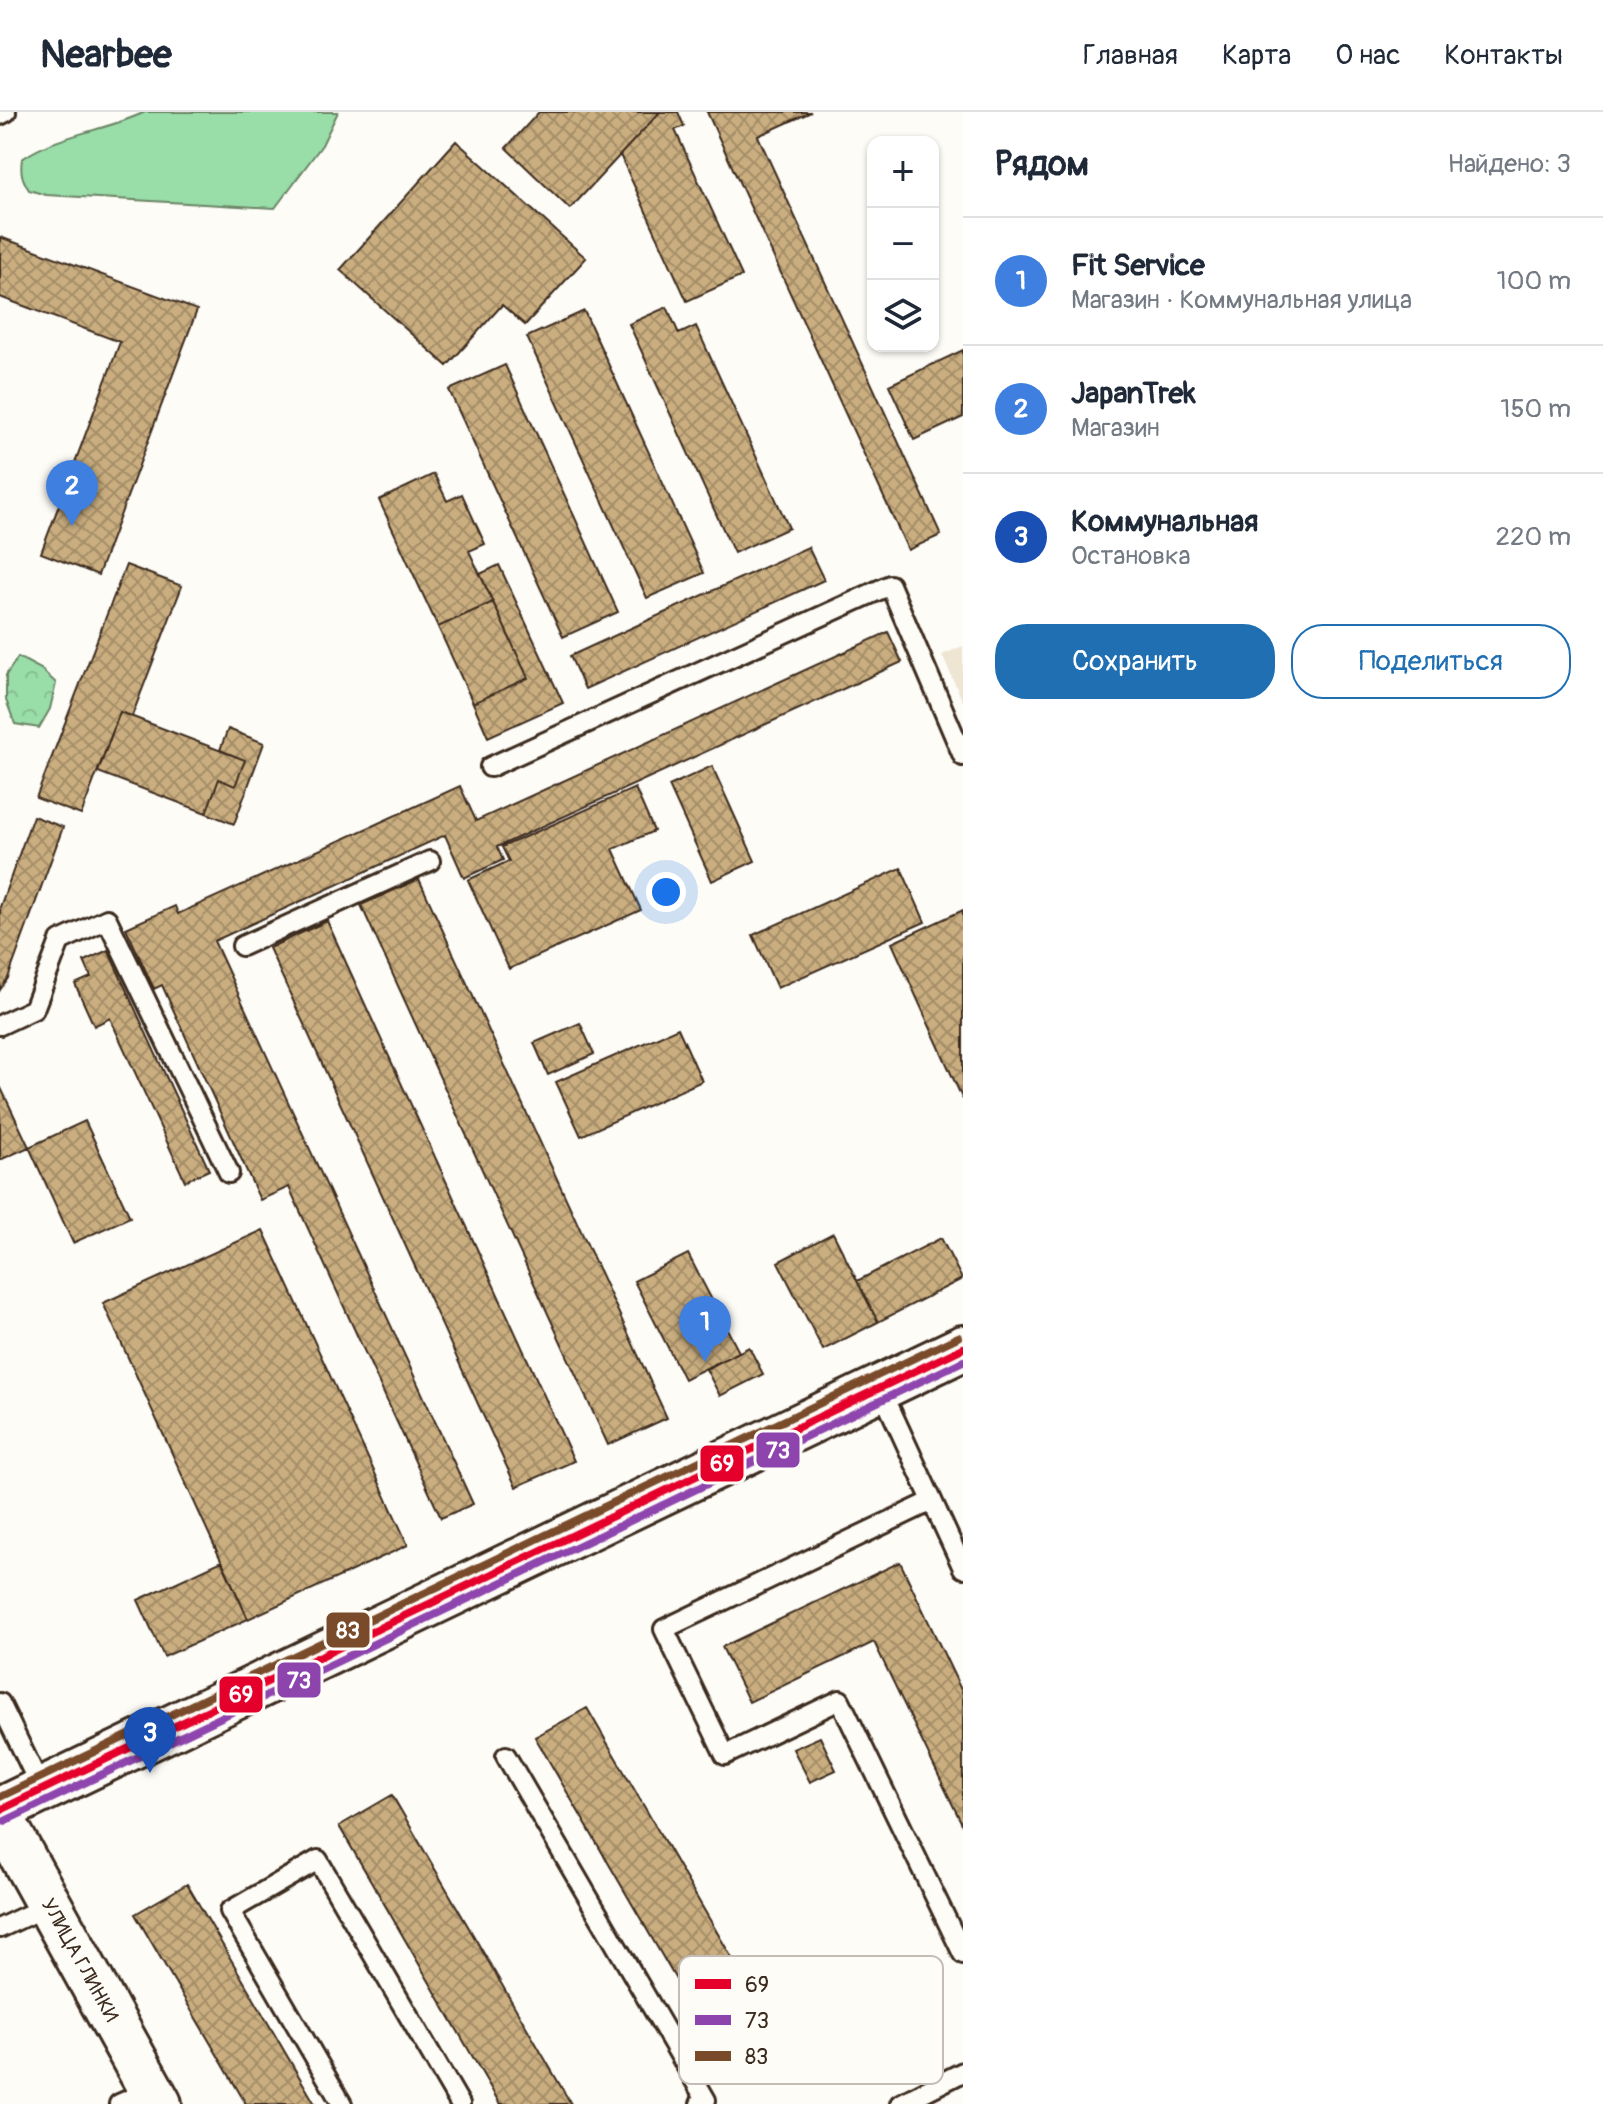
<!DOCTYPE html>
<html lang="ru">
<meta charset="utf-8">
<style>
body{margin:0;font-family:Pangolin,sans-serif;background:#f6f6f7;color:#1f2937}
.controls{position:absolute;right:24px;top:24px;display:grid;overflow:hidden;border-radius:16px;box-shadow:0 2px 6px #0004}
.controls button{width:72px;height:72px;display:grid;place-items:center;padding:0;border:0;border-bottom:2px solid #e0e1e3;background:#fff;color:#1f2937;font:40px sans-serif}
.you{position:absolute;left:666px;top:780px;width:28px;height:28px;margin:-20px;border:6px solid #fff;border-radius:50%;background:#1a73e8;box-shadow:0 0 0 12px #1a73e833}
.badge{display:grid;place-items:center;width:52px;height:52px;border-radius:50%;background:#1f6fb2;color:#fff;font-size:26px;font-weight:700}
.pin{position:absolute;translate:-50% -66px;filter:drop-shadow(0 2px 4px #0008)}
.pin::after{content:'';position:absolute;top:42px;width:28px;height:24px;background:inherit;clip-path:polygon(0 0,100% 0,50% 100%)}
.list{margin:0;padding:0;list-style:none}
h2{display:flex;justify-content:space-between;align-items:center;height:104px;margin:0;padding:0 32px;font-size:34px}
h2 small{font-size:26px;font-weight:400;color:#747a83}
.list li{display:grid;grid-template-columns:52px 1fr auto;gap:24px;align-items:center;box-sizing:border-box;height:128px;padding:0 32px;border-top:2px solid #e0e1e3}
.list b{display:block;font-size:30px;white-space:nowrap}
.list p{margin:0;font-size:26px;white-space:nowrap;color:#747a83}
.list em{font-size:26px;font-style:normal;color:#747a83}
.actions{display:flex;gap:16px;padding:24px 32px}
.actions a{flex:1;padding:18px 0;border:2px solid #1f6fb2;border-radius:32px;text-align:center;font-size:28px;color:#1f6fb2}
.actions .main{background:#1f6fb2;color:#fff}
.icon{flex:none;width:44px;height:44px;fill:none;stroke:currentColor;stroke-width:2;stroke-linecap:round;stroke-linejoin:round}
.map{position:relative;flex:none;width:963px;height:1992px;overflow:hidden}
header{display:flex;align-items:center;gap:48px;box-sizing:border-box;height:112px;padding:0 40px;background:#fff;border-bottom:2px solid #e0e1e3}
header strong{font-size:38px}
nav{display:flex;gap:44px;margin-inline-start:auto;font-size:28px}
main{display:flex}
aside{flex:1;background:#fff}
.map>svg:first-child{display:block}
</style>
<header>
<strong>Nearbee</strong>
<nav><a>Главная</a><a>Карта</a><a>О нас</a><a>Контакты</a></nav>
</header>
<main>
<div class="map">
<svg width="963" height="1992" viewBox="0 0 963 1992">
<defs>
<pattern id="forest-crowns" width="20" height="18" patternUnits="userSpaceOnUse" patternTransform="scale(2)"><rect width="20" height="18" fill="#99dda9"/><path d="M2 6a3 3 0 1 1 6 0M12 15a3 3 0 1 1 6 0" fill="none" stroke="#85be91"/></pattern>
<pattern id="building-cross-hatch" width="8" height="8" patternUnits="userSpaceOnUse" patternTransform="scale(2)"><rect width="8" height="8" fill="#caae80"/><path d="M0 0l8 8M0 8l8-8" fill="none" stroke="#a58e68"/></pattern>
</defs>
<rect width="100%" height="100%" fill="#fdfcf7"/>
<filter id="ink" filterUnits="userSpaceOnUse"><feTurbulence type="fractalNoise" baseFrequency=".0125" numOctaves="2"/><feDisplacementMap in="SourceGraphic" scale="16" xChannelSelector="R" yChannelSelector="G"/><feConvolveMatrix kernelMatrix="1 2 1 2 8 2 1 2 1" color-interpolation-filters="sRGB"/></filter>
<g filter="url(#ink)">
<path fill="#eee5d3" d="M963,534v56l-21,-47z"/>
<path fill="#99dda9" stroke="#6a8464" stroke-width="2" d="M145,0h193l-16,33 -47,63 -229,-13 -17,-5c-7,-11 -9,-18 -7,-31 36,-25 84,-28 123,-47z"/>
<path fill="url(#forest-crowns)" stroke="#6a8464" stroke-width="2" d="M18,545l23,12 15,14 -6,26 -11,19 -24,-4 -9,-24v-25z"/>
<path fill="url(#building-cross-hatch)" stroke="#3b2a1e" stroke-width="2" d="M539,0h121l-90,97 -64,-61z
M660,0h18l6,14 -9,4 67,146 -55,25 -67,-146z
M707,0h104l-53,24 183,399 -33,15z
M456,29l130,117 -61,67 -23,-20 -55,61 -107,-96z
M0,125l197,73 -99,265 -57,-22 79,-211 -120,-45z
M667,195l12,27 17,-8 93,202 -55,25 -105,-229z
M584,199l120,262 -57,25 -120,-261z
M963,238v67l-49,23 -25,-55z
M505,253l113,247 -55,25 -114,-247z
M434,362l13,27 15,-7 23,50 -16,7 24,51 -55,25 -59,-127z
M808,435l16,33 -239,109 -15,-33z
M126,453l56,21 -50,130 -12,-4 -39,103 -45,-17z
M499,453l64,138 -75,34 -15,-34 55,-25 -48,-104z
M493,490l35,76 -55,25 -35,-76z
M888,520l14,30 -405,185 6,13 -39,18 -19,-43 -231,106 259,563 -32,14 -152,-331 -29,13 -98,-215 -8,4 -28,-61 49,-22 3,8 282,-128 16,35z
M120,600l125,48 -10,26 -16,-7 -13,34 -108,-41z
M228,617l36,14 -30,81 -28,-11 13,-34 16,7 10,-26 -25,-10z
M712,654l43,95 -43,20 -43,-95z
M635,676l19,43 -41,18 28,61 -132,59 -41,-89 41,-19 -7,-14z
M33,704l30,11 -55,151 -8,12v-83z
M901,756l24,54 -148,66 -24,-53z
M419,767l248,539 -59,27 -247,-540z
M963,798v190l-71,-157z
M327,809l247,540 -58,26 -247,-539z
M108,838l101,220 -24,11 -75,-163 -16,8 -19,-42 16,-7 -7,-16z
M580,911l14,31 -46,21 -14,-32z
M678,916l24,53 -121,55 -25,-54z
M1,976l28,59 -29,13v-71z
M85,1009l45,96 -57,26 -44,-96z
M263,1118l145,315 -160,74 -145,-316z
M833,1121l45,89 -55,28 -45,-88z
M941,1126l21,41 -84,43 -21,-41z
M688,1142l51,98 -55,27 -50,-98z
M749,1235l14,27 -43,22 -14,-27z
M222,1449l26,58 -84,38 -26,-57z
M900,1450l63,132v132l-89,-184 -125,60 -27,-55z
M587,1596l192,331 -51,30 -193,-332z
M820,1625l16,33 -26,12 -17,-33z
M392,1683l179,309h-71l-129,-223 -32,-55z
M187,1772l74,127 54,93h-69l-111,-190z"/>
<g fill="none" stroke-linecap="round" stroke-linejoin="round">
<g stroke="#3b2a1e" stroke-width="24">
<path id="lane" d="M0,3l6,-3
M490,655l400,-182 73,171
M242,834l188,-85
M0,913l34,-16 26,-68 47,-22 122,254
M880,1275l83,181
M932,1389l-268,128 61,126 115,-55 123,254
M0,1591l42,87
M506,1644l200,344 -6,4
M0,1816l49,-23
M119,1992l32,-14
M342,1992l-112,-193 88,-51 142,244
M900,1992l63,-32"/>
</g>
<g stroke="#3b2a1e" stroke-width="50">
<path id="secondary" d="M0,1698l963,-462
M0,1704l159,288"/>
</g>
<use href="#lane" stroke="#fdfcf7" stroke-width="18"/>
<use href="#secondary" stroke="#fdfcf7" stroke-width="44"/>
<g stroke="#fdfcf7" stroke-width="14">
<path id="bus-1" d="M0,1698l963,-462"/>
</g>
<g stroke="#fdfcf7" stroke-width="14">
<path id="bus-2" d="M5,1709l958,-460"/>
</g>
<g stroke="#fdfcf7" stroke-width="14">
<path id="bus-3" d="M0,1685l958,-460"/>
</g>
<use href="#bus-1" stroke="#e4002b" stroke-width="8"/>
<use href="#bus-2" stroke="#8e44ad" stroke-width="8"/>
<use href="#bus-3" stroke="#7a4b2a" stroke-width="8"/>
</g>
</g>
<g text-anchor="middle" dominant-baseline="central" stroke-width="7" stroke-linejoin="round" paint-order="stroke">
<g font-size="20" fill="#3b2a1e" stroke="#fdfcf7">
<text transform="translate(80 1848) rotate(61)">УЛИЦА ГЛИНКИ</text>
</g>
</g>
<rect x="679" y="1844" width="264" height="128" rx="12" fill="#fdfcf7" stroke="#c3bdb6" stroke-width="2"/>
<rect x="695" y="1867" width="36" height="10" fill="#e4002b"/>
<rect x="695" y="1903" width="36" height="10" fill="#8e44ad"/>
<rect x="695" y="1939" width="36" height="10" fill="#7a4b2a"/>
<g font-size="22" fill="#3b2a1e">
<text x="745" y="1880">69</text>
<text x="745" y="1916">73</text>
<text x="745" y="1952">83</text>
</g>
<g stroke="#fdfcf7" stroke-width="3">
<rect x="755" y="1319" width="46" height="38" rx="8" fill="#8e44ad"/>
<rect x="699" y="1332" width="46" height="39" rx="8" fill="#e4002b"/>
<rect x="325" y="1499" width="46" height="38" rx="8" fill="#7a4b2a"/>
<rect x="276" y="1549" width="46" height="38" rx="8" fill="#8e44ad"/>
<rect x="218" y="1563" width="46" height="39" rx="8" fill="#e4002b"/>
</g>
<g font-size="22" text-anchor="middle" font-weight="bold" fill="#fff">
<text x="778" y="1346">73</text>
<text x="722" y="1359">69</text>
<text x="348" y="1526">83</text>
<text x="299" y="1576">73</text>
<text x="241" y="1590">69</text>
</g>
</svg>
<div class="controls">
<button>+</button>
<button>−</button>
<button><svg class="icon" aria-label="layers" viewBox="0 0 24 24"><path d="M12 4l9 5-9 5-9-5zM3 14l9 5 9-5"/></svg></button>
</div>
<div class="you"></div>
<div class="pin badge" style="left:705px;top:1250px;background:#3f7fe0">1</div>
<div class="pin badge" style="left:72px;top:414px;background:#3f7fe0">2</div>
<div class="pin badge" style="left:150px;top:1661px;background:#1a4fb4">3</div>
</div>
<aside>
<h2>Рядом<small>Найдено: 3</small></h2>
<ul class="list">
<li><span class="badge" style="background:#3f7fe0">1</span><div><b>Fit Service</b><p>Магазин · Коммунальная улица</p></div><em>100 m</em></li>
<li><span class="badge" style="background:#3f7fe0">2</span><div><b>JapanTrek</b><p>Магазин</p></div><em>150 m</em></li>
<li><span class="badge" style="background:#1a4fb4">3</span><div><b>Коммунальная</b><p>Остановка</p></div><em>220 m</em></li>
</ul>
<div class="actions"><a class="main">Сохранить</a><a>Поделиться</a></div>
</aside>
</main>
